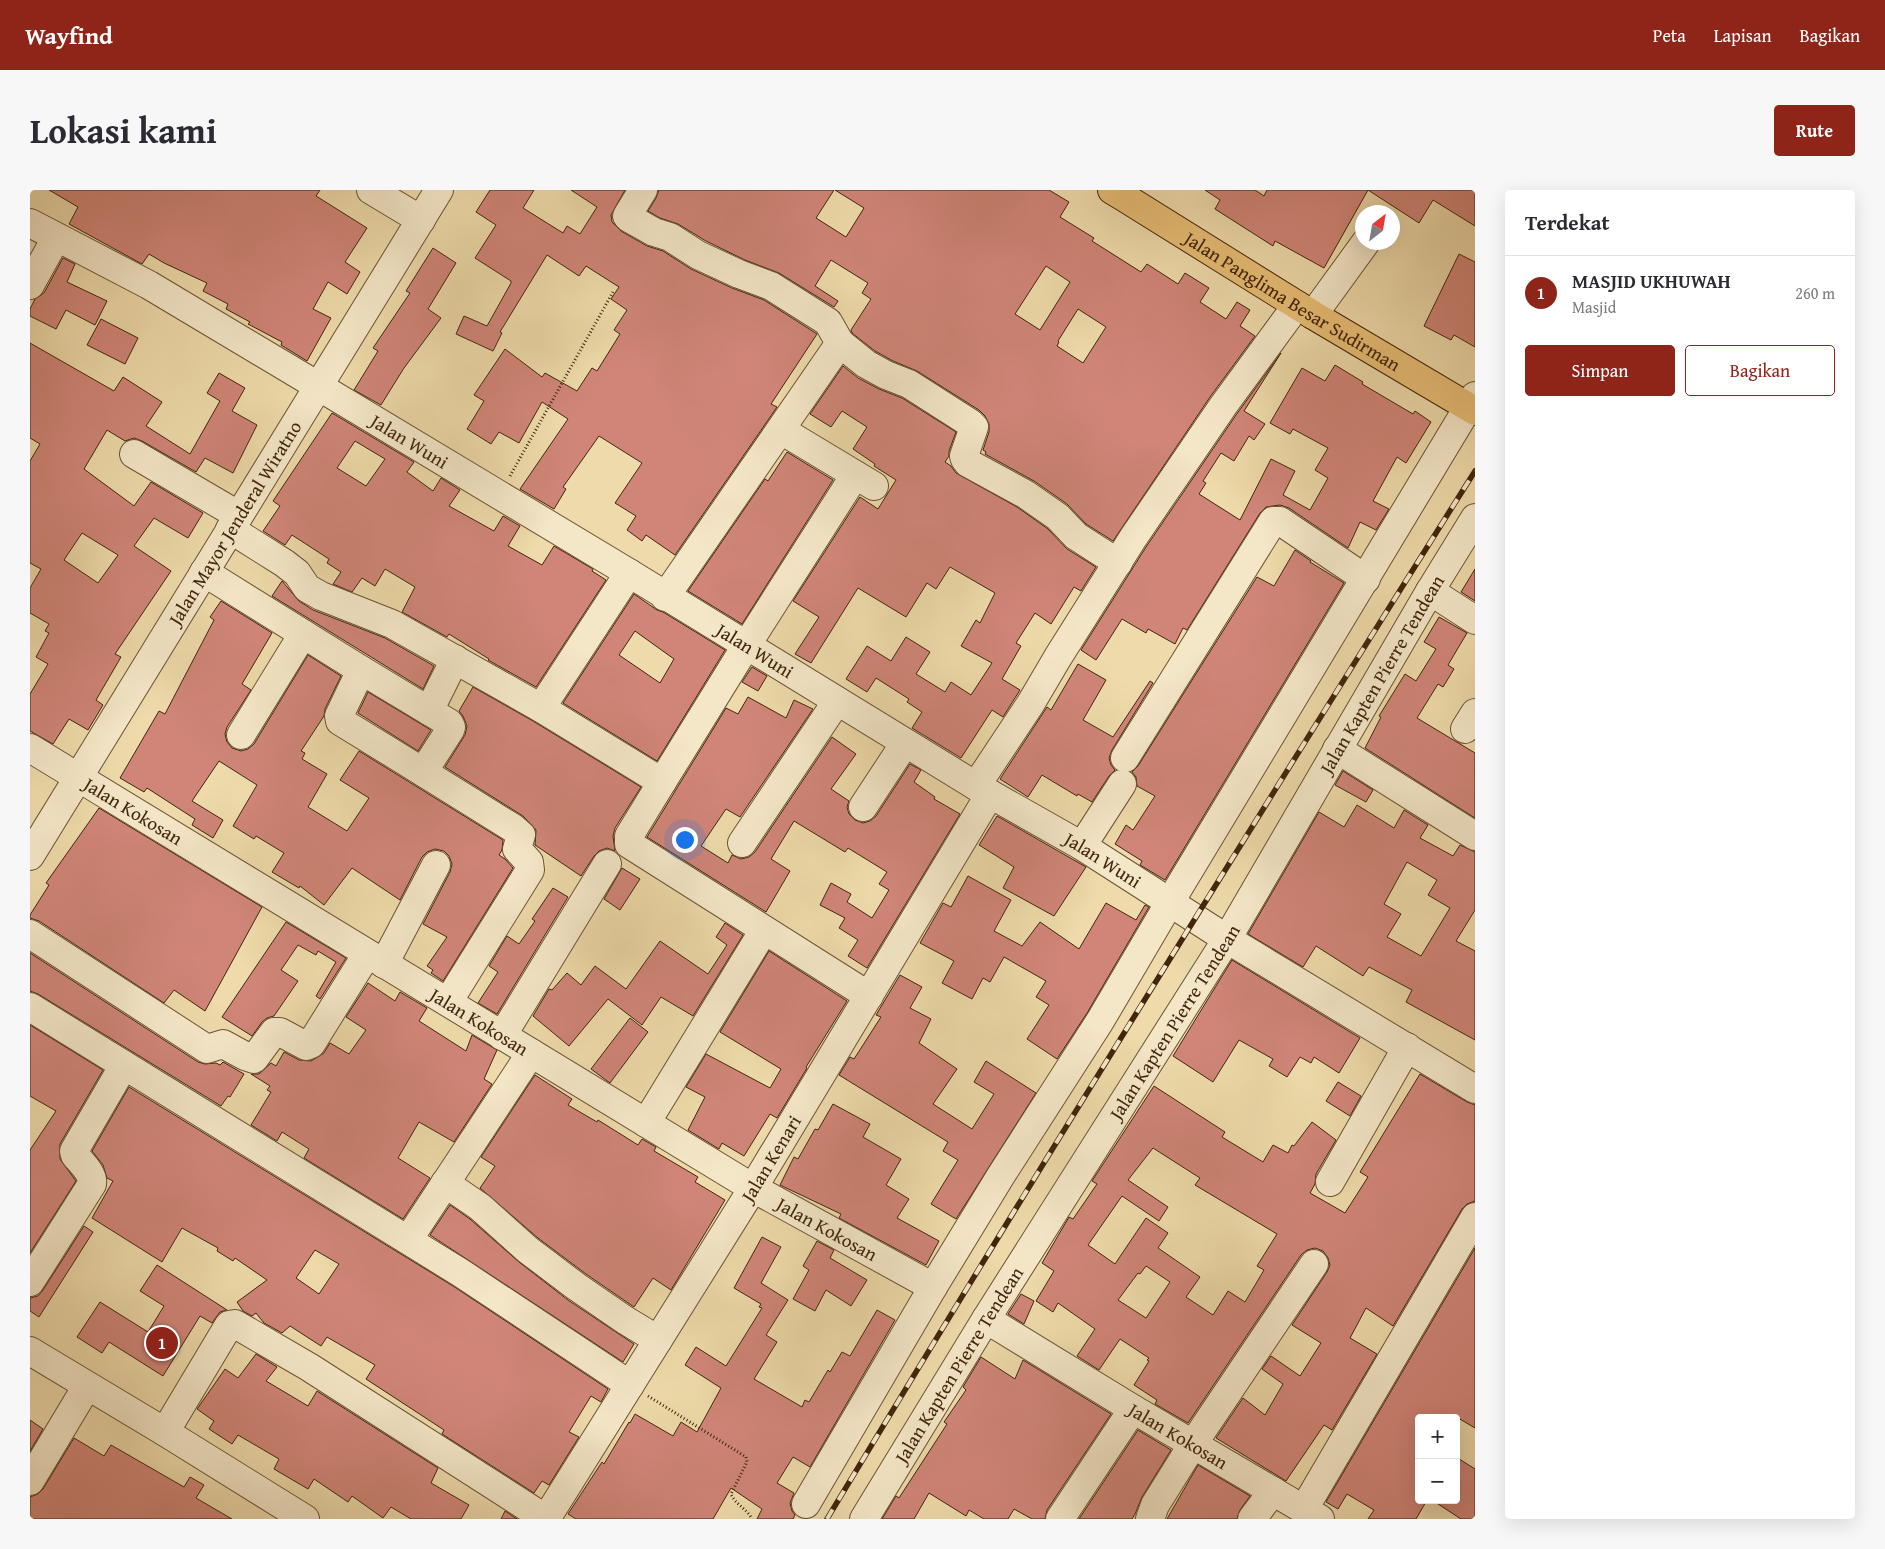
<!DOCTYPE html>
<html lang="id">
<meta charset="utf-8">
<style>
body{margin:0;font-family:"Gentium Book Plus",serif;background:#f7f7f7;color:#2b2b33}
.controls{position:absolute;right:15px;bottom:15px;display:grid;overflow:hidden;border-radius:5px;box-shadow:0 5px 20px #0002}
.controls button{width:45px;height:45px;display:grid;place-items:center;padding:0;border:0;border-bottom:1px solid #e1e1e2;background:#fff;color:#2b2b33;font:25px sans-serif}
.compass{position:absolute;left:1325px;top:15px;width:45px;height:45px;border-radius:50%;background:#fff;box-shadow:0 5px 20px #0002;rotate:31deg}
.you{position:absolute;left:654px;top:649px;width:18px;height:18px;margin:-12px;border:4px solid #fff;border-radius:50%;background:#1a73e8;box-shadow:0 0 0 8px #1a73e833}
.badge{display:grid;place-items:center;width:32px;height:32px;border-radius:50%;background:#8f2418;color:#fff;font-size:16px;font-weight:700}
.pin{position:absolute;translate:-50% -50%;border:2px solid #fff;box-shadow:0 1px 5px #0006}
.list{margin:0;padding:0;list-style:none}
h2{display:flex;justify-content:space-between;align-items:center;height:65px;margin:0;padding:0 20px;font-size:21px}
h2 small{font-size:16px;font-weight:400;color:#7c7c81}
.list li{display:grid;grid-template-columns:32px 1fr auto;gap:15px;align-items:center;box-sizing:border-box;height:75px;padding:0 20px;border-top:1px solid #e1e1e2}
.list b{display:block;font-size:19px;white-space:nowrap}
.list p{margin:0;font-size:16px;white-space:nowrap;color:#7c7c81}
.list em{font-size:16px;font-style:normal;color:#7c7c81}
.actions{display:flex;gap:10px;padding:15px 20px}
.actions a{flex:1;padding:11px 0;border:1px solid #8f2418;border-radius:5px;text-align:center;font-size:18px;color:#8f2418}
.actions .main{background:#8f2418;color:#fff}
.map{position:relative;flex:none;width:1445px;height:1329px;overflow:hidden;border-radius:5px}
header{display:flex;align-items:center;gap:30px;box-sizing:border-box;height:70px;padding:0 25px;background:#8f2418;color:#fff}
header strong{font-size:24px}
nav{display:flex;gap:28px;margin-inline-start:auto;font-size:18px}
.intro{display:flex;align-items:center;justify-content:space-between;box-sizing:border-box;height:120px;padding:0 30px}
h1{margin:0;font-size:35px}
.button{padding:12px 22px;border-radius:5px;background:#8f2418;color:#fff;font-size:18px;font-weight:700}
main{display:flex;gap:30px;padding:0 30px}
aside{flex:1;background:#fff;border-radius:5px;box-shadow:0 5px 20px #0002}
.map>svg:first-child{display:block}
</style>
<header>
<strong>Wayfind</strong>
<nav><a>Peta</a><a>Lapisan</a><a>Bagikan</a></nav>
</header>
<div class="intro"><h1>Lokasi kami</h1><a class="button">Rute</a></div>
<main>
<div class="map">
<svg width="1445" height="1329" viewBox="0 0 1445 1329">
<rect width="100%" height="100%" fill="#eedaaa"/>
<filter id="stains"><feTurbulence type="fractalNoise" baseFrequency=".004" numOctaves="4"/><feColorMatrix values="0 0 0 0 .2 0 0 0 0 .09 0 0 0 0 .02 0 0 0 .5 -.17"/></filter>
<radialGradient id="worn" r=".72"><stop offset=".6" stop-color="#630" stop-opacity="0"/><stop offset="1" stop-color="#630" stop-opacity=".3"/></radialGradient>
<path fill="#d08578" stroke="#41260b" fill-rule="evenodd" d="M19,0h271l-4,6 51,32 -22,34 15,10 -13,22 -19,-12 -15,27 18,9 -24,43 -26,-16 1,-3 -34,-18 2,-2 -24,-13 2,-5 -25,-13 4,-8 -43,-20 -15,-9 -7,10 -73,-40 9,-17z
M460,0h44l-11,18 40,25 4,-7 13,8 17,-27 -26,-17h54l-14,25 1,7 9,9 26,15 16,5 28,18 41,19 32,12 53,34 -46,70 6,3 -102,148 -29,-20 -4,6 -15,-11 9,-14 -21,-13 27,-40 -43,-27 -36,51 3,2 -12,20 -34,-20 48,-70 -26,-17 -23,41 -20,-11 -8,12 -24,-15 17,-28 -10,-6 31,-46 37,28 3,-4 32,18 15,-23 5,3 23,-37 -6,-4 13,-20 -16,-11 8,-12 -33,-21 -7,10 -32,-21 -47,77 2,1 -9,18 -37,-17 8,-18 23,10 24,-43v-2l-36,-23 21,-33 -20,-13z
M629,0h175l-18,28 30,19 18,-29 -29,-18h214l20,12 -9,15 34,21 -2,3 49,31 6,-8 31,20 7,-11 24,15 -9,14 26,17 11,-17 13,8 -10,16 15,10 -45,61 -97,144 -27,-17 -19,-20 -33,-23 -49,-27 1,-2 -3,-2 6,-18v-8l-4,-8 -6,-6 -62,-39 -24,-10 -18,-10 -23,-18 -1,-3 20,-31 -9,-6 6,-10 -37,-23 -16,26 23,15 -4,6 -55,-34 -34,-13 -39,-19 -28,-17 -18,-6 -12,-7 8,-13zM1016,76l24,16 -30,48 -25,-16zM1048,119l28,18 -23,36 -26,-17 2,-4 -1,-1z
M1175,0h50l9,6 3,-6h208v36l-42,-26 -14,23 -51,-33 -44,78 -49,-27 -2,5 -58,-37 5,-9z
M403,58l23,15 -28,46 13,9 -37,50 -23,37 -27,-15 24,-39 -5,-3 37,-55 -4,-2z
M1429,64l16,8v85l-21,-12 -3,5 -27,-14z
M33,68l12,6 -8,18 40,19 -12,24 -29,-15 -10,19 -26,-13v-7l5,-10 9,-6z
M71,129l37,19 -13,26 -38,-19z
M0,153l84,48 9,-14 39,25 -16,24 44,28 30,-53 -13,-8 12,-20 26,15 -13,23 25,14 -24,48 -28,-15 -9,14 -54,-31 -8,-3 -9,3 -18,-11 -23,39 50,37 17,-24 52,31 -15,25 -34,-20 -20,28 37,25 -56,83 6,3 -25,43 7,5 -15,25 -19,-11 -16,25 -23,-13v-37l18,-30 -12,-7 13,-24 -4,-2 4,-7 -19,-11v-25l11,-19 -11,-6v-102l10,-17 -10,-6zM52,343l36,22 -20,28 -34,-23z
M1251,163l-37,58 21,13 -11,16 -5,-4 -15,25 -13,-8 -18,28 3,2 -7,11 41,26 31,-61 24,12 -12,24 27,15 18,-32 -13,-8 13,-22 -35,-19 -3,5 -20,-11 32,-55 23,13 10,-16 28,17 -1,2 51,30 2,-3 16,11 -25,41 -9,-6 -24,44 16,8 -13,21 -16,-8 -12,26 -59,-40 -9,-3 -14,2 -6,6 -73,117 -4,-2 -8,16 -27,-15 -2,4 -24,-14 -26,41 -15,-10 65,-103 90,-132z
M813,176l15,12 21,11 23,9 54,34 -7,19v5l-4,6 6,4 5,7 61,34 31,22 19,20 29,18 -15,24 -7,-4 -23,37 -16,-11 -19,30 5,3 -19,33 18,11 -17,27 -11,-7 -31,48 -49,-30 10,-16 -15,-10 2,-3 -33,-21 -9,14 -21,-13 21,-33 24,15 15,-24 24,15 -14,22 29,18 6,-10 20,13 21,-32 -31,-17 15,-26 4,3 15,-30 -45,-26 -14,22 -9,-6 -21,34 -48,-29 -47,75 -16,-9 24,-37 -26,-16 67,-104 18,12 18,-29 -22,-14 1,-2 -22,-15 14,-22 -25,-16 -11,16 -21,-13z
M302,223l82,49 -7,10 26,19 8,-13 19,12 -11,16 45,25 9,-15 17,10 -12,20 34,19 12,-19 39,23 -1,2 14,9 -70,107 -48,-27 1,-1 -40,-25 -2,3 -45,-25 13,-25 -30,-18 -10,17 -13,-8 -10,14 -19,-8 8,-12 -14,-9 2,-4 -37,-24 -7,10 -22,-14 17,-25 -7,-5zM325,251l30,18 -19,27 -29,-18z
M757,262l46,28 -91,144 -54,-33 77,-112 3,2z
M1265,360l16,11 -1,1 34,21 -179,297 -25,-15 2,-4 -27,-17 11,-19 7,5 22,-34 -18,-10 -1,-9 -4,-5 6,-6 119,-189 17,9z
M1445,379v32l-14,-9z
M252,391l17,20 14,9 72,28 49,28 -11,23 -151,-93z
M604,404l23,16 6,2 62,38 -68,111 -94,-58zM605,441l39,28 -14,24 -41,-28z
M191,411l51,32 -30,51 9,6 -24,37 -2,7 2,8 5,6 9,3 7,-2 6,-5 54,-89 33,21 -16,33 -1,7 -23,35 4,2 -3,6 25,15 -19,33 39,24 22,-33 -29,-18 19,-29 144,89 -1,10 -3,5 6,4 8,9 -70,113 -12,-8 2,-3 -6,-4 20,-29 -24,-13 27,-52 2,-8 -3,-8 -5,-5 -9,-2 -8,3 -5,5 -22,43 -48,-32 -28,37 -24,-19 -1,2 -27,-16 12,-19 -28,-17 -2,3 -21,-13 24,-41 -38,-24 -27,40 31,19 -10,18 -21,-13 3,-6 -48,-31 -3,4 -24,-14 39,-67 6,3 49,-94 -4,-3z
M1409,427l28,16 -19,32 6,4 -11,18 -5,-3 -21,34 58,35v65l-110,-70 16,-31 -2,-1 26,-42 11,7 20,-32 -12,-7z
M1048,474l28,16 -23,40 30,17 37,-56 3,2 -41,67 -3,8 2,7 4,5 -6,6 -17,26 -14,-8 -1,2 -35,-21 -14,22 -28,-18 47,-72 4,3z
M722,477l15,9 -9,15 -16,-9z
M443,497l60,34 108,66 -26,41 -2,8 2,15 -8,-3 -8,3 -5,5 -13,20 -46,-31 1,-15 -13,-14 -78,-49 20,-32 2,-9 -4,-10 -4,-5z
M338,502l63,38 -13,21 -60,-38z
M718,507l38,21 8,-18 19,9 -73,108 -14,-8 -25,37 27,17 4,-8 9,4 8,-2 6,-5 77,-115 24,17 -25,35 18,12 -2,6 2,7 6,6 8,3 7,-2 6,-5 34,-52 11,6 -7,12 21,15 -1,2 26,15 -93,154 -19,-12 10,-16 -19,-12 6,-10 -25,-13 11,-22 20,11 -4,8 25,16 17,-28 -10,-6 8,-12 -39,-24 -3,4 -51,-31 -23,38 19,12 -24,41 -119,-75 79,-129 12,6z
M1313,581l30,19 -7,12 -31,-17z
M1327,615l37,23 10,-18 24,15 -8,13 33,18 7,-11 15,7v58l-19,31 19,10v89l-69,-38 6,-12 -43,-23 -6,9 -47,-30 -13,21 -55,-33 71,-122 25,15zM1377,672l30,18 -9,15 22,13 -29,48 -34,-19 14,-23 -17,-10z
M69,618l163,99 -57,104 -31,-21 -10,13 -125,-82 -9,-3v-3l19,-30 -3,-2z
M967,626l89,51 -32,49 -51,-28 11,-21 -35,-22z
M592,678l18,11 -20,31 -16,-11z
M938,686l43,24 -17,31 28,15 18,-24 39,27 27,-46 30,17 9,-15 4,2 -62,106 -30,46 -30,-20 22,-34 -13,-8 10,-16 -42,-24 -14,25 -7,-4 -11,21 -30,-16 12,-22 -34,-18 23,-40 8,4z
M523,698l15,9 -71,117 -19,-11 20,-31 -9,-6 18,-30 12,8 16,-23 -3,-2z
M256,732l60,36 -26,41 -4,-3 20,-34 -18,-11 -2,4 -18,-10 -17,25 17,11 -24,35 -7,2 -5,4 -10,14 -30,-19z
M695,733l18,12 -50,81 -32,-19 -19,28 -34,-26 -39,47 -36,-30 16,-27 3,1 15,-17 14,12 14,-19 31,23 34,-48 48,33 19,-29 -11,-8z
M739,761l78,50 -41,66 1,1 -30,50 -7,-4 -26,42 -22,-13 -3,6 -31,-19 17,-33 -19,-10 20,-33 64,34 11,-19 -61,-37z
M0,763l168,109 7,2 11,-1 4,2 3,-3 21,12 -14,23 -2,-1 -7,10 -183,-112 -8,-3z
M1202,770l128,78 -21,35 -25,-16 -3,6 -11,-6 -13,20 -18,-11 4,-7 -34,-19 -26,42 -40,-26z
M870,785l22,12 -12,21 21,11 -12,24 38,26 -24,35 39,25 22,-35 -20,-12 12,-21 50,32 -80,126 -25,-15 27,-44 -15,-9 5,-9 -109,-67 11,-18 4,2 27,-42 -5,-2z
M338,793l27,18 5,-9 27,16 -8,13 47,30 6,-16 25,15 -13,29 8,5 -38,58 -35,-20 -21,36 32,20 -27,41 -99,-61 5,-9 -27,-17 -5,9 -26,-16 20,-33 -4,-2 3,-4 -19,-12h8l12,-11 5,3 8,-14 15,8 12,1 13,-8 6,-10 19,11 17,-24 -20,-13z
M600,828l18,14 -38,51 -19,-14z
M0,835l73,45 -43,74v15l16,22 -46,72v-103l26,-39 -26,-15z
M1390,884l47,28 8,3v96l-8,3 -5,5 -69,117 -27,-18 -16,30 27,16 -45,76 -8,-5 -38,56 -70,-43 27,-40 22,17 18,-31 -21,-15 9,-13 29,20 21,-33 -29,-18 35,-53 3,-7 -2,-7 -5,-7 -8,-3 -8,2 -6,5 -113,168 -33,-19 2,-4 -23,-15 15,-24 -2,-1 2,-2 -29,-19 -21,31 -22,-14 18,-27 -37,-26 -5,9 -17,-11 18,-30 -12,-8 27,-46 4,2 24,-35 -5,-3 62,-95 71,46 -3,5 41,25 10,-17 15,8 4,-8 2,1 18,-24 24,18 -20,34 -1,10 -5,9 35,20 23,-36 -8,-5zM1123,958l47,30 -5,7 82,49 -20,32 7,4 -19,32 -17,-11 -15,24 -27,-18 14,-20 -42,-29 10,-15 -22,-15 -31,46 -27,-19 34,-49 37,25 9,-14 -40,-27zM1116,1076l24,16 -24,36 -28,-18 20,-27 2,1z
M505,885l37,24 -4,6 29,17 1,-2 40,25 4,-6 14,8 -2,4 44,26 -3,5 30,18 -54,90 -18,-12 -19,29 -48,-33 -48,-36 -58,-50 15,-22 -14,-9z
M1308,892l23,14 -11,20 -24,-15z
M99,897l324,199 155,103 -7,13 -10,-6 -22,36 10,5 -30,48 -7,-4 -8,12 -92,-59 2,-4 -78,-51 9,-14 -48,-28 -6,9 -31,-20 -8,7 -18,-10 -8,-10 -4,3 -9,-5 -6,-9 30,-22 -32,-22 -2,3 -16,-10 1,-3 -36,-20 -20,34 -70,-44 21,-37 -6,-3 -4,-13 -11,-14zM285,1060l24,14 -20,30 -23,-16z
M803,914l37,20 -7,13 38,22 -15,26 23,14 -12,19 42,23 -13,24 -87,-47 2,-4 -61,-29 14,-28 4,2 17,-30 3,1z
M420,1015l20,14 49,43 49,38 66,44 -11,18 -193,-127z
M54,1036l9,6 -54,85 -9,-6v-13l8,-2 5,-6z
M732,1047l19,10 -20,36 27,17 -22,35 11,7 -23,37 48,28 3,-7 4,2 19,-32 2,2 12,-20 8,4 27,-46 18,10 -85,147 -17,-10 -16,26 17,10 -4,10 2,8 3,4 -2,4h-36l5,-10 -31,-21 -18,31h-137l-8,-5 34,-52 2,2 25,-42 1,1 5,-9 38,22 8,-14 16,10 24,-44 -36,-23 11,-18 30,19 36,-58 -3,-1 2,-3 -27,-16z
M787,1051l17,9 -4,8 37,22 -16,26 -25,-16 -11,21 -22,-12 16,-29 -6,-4z
M1445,1058v180l-17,-10h-39v82h8l-11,19h-48l6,-9 -27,-16 -9,15 -12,-7z
M127,1075l70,45 -7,2 -8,11 -12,-7 -37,60 -54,-34 -7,11 -25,-16 23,-35 48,30 16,-26 -24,-15z
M991,1104l13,7 -10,23 -16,-10z
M226,1164l21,13 -11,14 42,25 9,-15 121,77 -7,15 38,22 -8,14h-50l-20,-12 -8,11 -31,-22 -4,6 -34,-23 -6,10 -34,-20 5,-10 -41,-24 -6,9 -23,-15 5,-8 -17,-12 28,-40 13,9z
M951,1167l34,22 8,-19 88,54 -64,96 -2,9h-13l-18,-10 -6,10h-24l-15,-9 -3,6 -37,-23 -15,26h-32l14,-23 3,2 48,-74 -3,-2 22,-32 -3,-3z
M0,1230l13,9 -13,22z
M1108,1240l33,20 -29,47 -7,17 -3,5h-53z
M44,1248l30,18 7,-11 73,42 6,-10 14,8 -8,13 36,21h-202v-22l8,-3 5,-5z
M1426,1267l19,12v50h-14l-29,-19h24z
M1168,1275l52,31 -10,14 -3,9h-70z
M475,1321l12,8h-16z"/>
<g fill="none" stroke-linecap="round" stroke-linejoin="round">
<g stroke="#6c5333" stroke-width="30">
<g id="minor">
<path d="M341,0l50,30"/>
<path d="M613,0l-16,26 2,2 25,14 16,5 28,18 41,19 32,12 57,36 12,21"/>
<path id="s1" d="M0,33l119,62 169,101 311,187 347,213 106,60 145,93 248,150"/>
<path d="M0,95l26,-47"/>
<path d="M1283,125l53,-73"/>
<path d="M751,240l93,56"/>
<path d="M104,264l104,61"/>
<path d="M200,339l54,34 13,10 10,15 14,8 71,28 149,84 121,74 84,-136 109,-171"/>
<path d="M174,382l157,98 88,53 2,4 -1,3 -27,42 90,56 8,7 -4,14 12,13 1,8 -82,132"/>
<path d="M1400,401l45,29"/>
<path d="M635,407l175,-254 26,21 20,11 23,9 61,39 4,4 -10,29 1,3 3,4 57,31 33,23 18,19 42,27"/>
<path d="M331,480l-22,46 1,5 83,51"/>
<path d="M511,518l88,-135"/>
<path d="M399,521l26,-52"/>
<path d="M1435,539l10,-16"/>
<path d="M211,545l62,-101"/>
<path id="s2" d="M0,558l723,440 180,99"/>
<path d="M1307,559l138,87"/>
<path d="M1095,568l148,-237h7l86,58"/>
<path d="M632,592l-33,54v8l240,152"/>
<path d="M946,596l55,-83 27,-46 75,-119 90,-132 74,-101"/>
<path d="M833,617l42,-64"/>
<path d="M712,653l95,-142"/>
<path d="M1052,656l40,-62"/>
<path id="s3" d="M0,666l409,-666"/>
<path d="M0,744l177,115 16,-5 22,12 9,3 20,-27h6l26,14 5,-2 56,-90"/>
<path d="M354,774l52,-99"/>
<path d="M0,817l431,266 169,112"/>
<path d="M472,846l105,-172"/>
<path d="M616,933l118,-193"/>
<path d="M1300,992l77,-135"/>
<path d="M415,993l35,24 48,43 49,37 48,33 33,20"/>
<path d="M378,1050l123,-187"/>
<path d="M0,1092l62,-98c2,-10 -11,-21 -17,-29l-1,-4 50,-86"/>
<path id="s4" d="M956,1129l147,90 187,110"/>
<path d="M0,1161l135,81 140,87"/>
<path d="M135,1242l64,-107 6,-1 74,43 237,152"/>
<path d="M0,1291l57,-95"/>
<path d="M776,1314l127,-217 67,-110 100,-156 70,-119 305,-506"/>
<path d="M1274,1319l171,-292"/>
<path id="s5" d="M516,1329l207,-331 237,-394"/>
<path id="s6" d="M834,1329l122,-200 241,-380 203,-348 45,-73"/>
<path d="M1030,1329l73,-110"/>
<path d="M1120,1329l5,-14 38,-61 121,-180"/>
<path d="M1222,1329l21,-28"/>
</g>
</g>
<g stroke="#41260b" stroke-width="30">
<g id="major">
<path id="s7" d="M1089,4l194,121 162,96"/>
</g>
</g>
<g stroke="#41260b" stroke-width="30">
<path id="highway" d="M1082,0l7,4 3,-4"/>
</g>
<path stroke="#41260b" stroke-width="3" stroke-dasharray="1 2.5" stroke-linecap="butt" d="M480,286l103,-184
M618,1206l98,61 1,5 -16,32c4,10 16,15 21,25"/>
<use href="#minor" stroke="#f4e7c8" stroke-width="28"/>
<use href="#major" stroke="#e7bd75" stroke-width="28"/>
<use href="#highway" stroke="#e7bd75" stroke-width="28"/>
<g stroke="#41260b" stroke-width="5.5">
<path id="rail" d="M797,1329c212,-352 429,-700 648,-1048"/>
</g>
<use href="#rail" stroke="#f4e7c8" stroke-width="4" stroke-dasharray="11" stroke-linecap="butt"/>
</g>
<g text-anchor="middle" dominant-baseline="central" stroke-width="4" stroke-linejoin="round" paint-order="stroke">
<g font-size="19" fill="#41260b" stroke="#f4e7c8">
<text stroke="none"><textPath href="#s7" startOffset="204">Jalan Panglima Besar Sudirman</textPath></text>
<text stroke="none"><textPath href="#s1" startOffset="438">Jalan Wuni</textPath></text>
<text stroke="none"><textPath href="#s3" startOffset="391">Jalan Mayor Jenderal Wiratno</textPath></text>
<text stroke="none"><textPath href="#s1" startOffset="842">Jalan Wuni</textPath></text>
<text stroke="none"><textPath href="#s6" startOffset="991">Jalan Kapten Pierre Tendean</textPath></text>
<text stroke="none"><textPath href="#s2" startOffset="121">Jalan Kokosan</textPath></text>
<text stroke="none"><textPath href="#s1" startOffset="1248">Jalan Wuni</textPath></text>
<text stroke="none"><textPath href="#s2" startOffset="526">Jalan Kokosan</textPath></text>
<text stroke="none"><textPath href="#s6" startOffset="586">Jalan Kapten Pierre Tendean</textPath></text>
<text stroke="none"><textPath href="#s5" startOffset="425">Jalan Kenari</textPath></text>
<text stroke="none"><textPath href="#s2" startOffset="931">Jalan Kokosan</textPath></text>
<text stroke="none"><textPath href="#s6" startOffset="181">Jalan Kapten Pierre Tendean</textPath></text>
<text stroke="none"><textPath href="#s4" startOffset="225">Jalan Kokosan</textPath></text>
</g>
</g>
<rect width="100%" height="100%" filter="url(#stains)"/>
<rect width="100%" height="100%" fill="url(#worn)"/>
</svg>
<div class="controls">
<button>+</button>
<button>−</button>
</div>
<svg class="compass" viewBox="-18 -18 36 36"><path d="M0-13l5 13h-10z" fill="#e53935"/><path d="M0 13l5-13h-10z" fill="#7c7c81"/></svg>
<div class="you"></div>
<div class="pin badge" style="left:132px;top:1153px">1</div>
</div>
<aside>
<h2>Terdekat<small></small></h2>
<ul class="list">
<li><span class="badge">1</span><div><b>MASJID UKHUWAH</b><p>Masjid</p></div><em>260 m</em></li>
</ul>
<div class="actions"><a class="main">Simpan</a><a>Bagikan</a></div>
</aside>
</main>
